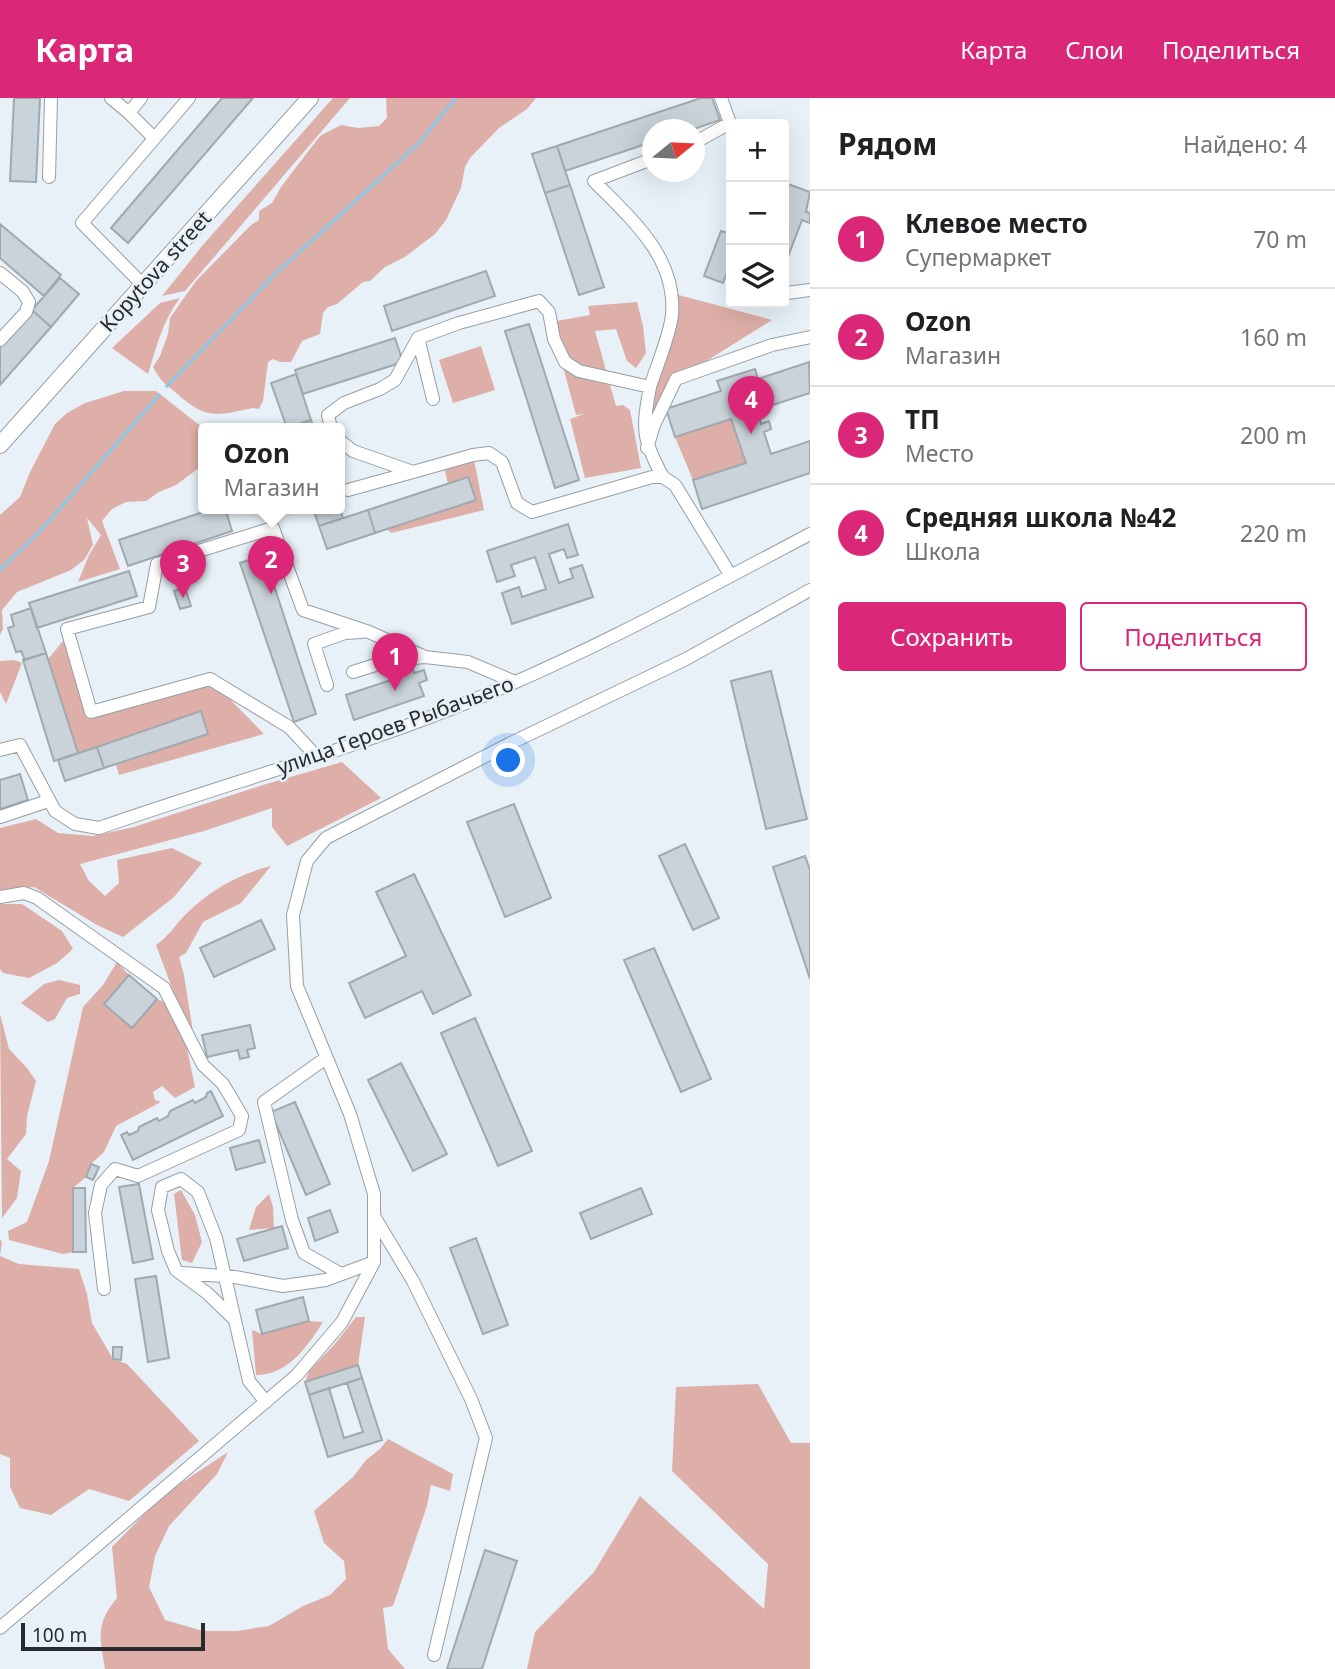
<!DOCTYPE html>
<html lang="ru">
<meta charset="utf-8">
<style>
body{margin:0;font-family:"Noto Sans",sans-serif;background:#f2f2f2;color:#202124}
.controls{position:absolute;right:21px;top:21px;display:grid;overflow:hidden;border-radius:7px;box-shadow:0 7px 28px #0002}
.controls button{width:63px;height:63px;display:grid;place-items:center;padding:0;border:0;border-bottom:2px solid #e0e0e0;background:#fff;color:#202124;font:35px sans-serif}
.compass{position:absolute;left:642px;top:21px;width:63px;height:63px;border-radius:50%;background:#fff;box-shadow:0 7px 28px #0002;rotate:72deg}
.scale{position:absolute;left:21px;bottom:18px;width:184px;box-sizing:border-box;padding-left:7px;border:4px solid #272b2d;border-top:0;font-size:19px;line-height:24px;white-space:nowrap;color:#272b2d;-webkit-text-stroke:5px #e7f1f7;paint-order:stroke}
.you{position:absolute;left:509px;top:663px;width:24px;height:24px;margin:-18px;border:5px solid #fff;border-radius:50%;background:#1a73e8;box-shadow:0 0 0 10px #1a73e833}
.badge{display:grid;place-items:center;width:46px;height:46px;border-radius:50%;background:#db2777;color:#fff;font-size:23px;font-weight:700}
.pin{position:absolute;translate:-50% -58px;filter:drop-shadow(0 2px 4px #0008)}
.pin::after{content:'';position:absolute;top:37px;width:24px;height:21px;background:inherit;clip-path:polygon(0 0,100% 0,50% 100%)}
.popup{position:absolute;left:198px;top:325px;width:147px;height:91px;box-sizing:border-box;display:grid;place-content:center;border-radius:7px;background:#fff;filter:drop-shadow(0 2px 5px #0005);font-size:23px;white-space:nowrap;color:#757577}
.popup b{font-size:26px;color:#202124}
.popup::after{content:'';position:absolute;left:50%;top:100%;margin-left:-14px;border:14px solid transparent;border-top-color:#fff}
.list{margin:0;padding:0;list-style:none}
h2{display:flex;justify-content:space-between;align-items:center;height:91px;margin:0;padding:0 28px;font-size:30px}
h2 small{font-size:23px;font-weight:400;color:#757577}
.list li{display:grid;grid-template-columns:46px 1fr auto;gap:21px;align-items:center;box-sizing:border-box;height:98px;padding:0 28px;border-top:2px solid #e0e0e0}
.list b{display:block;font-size:26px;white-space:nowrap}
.list p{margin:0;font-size:23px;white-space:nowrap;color:#757577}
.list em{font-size:23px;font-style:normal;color:#757577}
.actions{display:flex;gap:14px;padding:21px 28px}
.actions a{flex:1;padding:16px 0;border:2px solid #db2777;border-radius:7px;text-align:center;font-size:24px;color:#db2777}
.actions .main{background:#db2777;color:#fff}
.icon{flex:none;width:38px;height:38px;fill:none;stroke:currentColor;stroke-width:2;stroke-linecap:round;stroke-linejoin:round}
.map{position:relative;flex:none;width:810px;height:1571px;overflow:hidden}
header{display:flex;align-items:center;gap:42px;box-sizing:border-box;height:98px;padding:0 35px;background:#db2777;color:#fff}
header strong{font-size:33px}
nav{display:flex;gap:38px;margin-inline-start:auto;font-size:24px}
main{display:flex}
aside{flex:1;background:#fff}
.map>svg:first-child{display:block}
</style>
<header>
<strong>Карта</strong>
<nav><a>Карта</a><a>Слои</a><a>Поделиться</a></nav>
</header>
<main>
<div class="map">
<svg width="810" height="1571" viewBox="0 0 810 1571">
<rect width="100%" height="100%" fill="#e7f1f7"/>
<path fill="#deafa8" d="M333,0h17l-165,193 -23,5 40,-50z
M386,0h150l-9,11 -28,19 -29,30 -5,9 -4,21 -15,32 -11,14 -30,23 -20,10 -15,14 -7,1 -26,22 -9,3 -5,6 -3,21 -18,7 -11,21h-11l-7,-3 -5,3 -5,39 -4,8 -6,-1c-39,8 -46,12 -78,-16 -10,-8 -16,-13 -22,-25l7,-11 8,-22 2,-16 9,-13 17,-24 55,-56 8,-5v-9l13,-8 9,-16 39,-51 21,-11 17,3 21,-2 8,-8z
M675,196l97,26 -104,65 -22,51z
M180,200c-17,22 -24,50 -32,76l-36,-26 48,-45z
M637,204l6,24 3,27 -10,15 -9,-7 -11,-32 -21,2 21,75 7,-1 7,5 11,58 -56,10 -15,-59 14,-5 -8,1 -25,-93 39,-7 -2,-9z
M481,248l14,44 -42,13 -14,-43z
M124,293h32l47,37v37l-27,20 -17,7 -13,9 -20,1 -14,7 -10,12 18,48 -42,13 11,-27 12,-20 -14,-17 6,27 -9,15 -13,10 -54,22 -15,18 1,19 -3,6v-120l20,-18 10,-25 25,-48 12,-11 18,-10z
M731,321l15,44 -53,17 -18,-43z
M473,357l11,55 -93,23 -4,-4 88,-29 -7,-23 -20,7 -5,-21z
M63,543l9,4 19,67 119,-33 54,55 -145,41 -3,-10 92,-31 -7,-22 -123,41 -30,-94z
M14,562l8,3 -16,41 -6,-12v-31z
M342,664l39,36 -94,48 -15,-19v-19l-68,23 -124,33 9,17 16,15 14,-13 -2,-23 55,-12 30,15 -28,34 -51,40 -26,-12 -63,-38 -34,4v-63l36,-9 22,14 35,3 41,-9 129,-42z
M271,768l-30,37 -38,19 -17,31 -7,4 5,18 10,63 -16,-34 -22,-59c13,-9 20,-21 30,-31 24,-24 53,-40 85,-48z
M0,806h22l40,27 11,18 -16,14 -28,15 -26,-5 -3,-4z
M117,864l12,13 -25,29 28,24 25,-29 7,3 23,46 8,39 -20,11 -13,-12 -9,6 2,8 6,2 -45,24 -12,26 -13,12 -5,13 -13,11v64l-10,2 -54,-14 -1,-9 19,-9 22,-61 34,-154 20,-22z
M59,882l21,5v9l-13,4 -12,21 -7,3 -27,-19 23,-19z
M0,916l9,35 18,19 9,13 -9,35 -1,18 -19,25 14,12 -4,27 -15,20z
M181,1092l14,25 7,27 -10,21 -10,-3 -8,-66z
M269,1096l4,13 1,21 -25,2 7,-23z
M0,1142l2,1 -2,15 19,8 60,5 8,25 5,29 21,36 14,5 72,77 -70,60 -40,-12 -38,26 -31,-7 -10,-21v-29l-10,-4z
M356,1219h9l-7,48 -53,17 4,-11 25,-26z
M309,1223l14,1c-16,25 -35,53 -67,53l-4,-45 10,4z
M758,1286l33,59h19v226h-283l8,-37 59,-60 46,-76 124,113 4,-45 -96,-93 4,-84z
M388,1341l65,35 -3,17 -19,-6 -4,21 -34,100 -10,2 5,41 17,20h-300c-5,-31 -10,-45 12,-71l-5,-51 51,-52 65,-43 -11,22 -48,52 -14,30 -6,31 16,33 38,11h34l32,-5 34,-20 27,-11 16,-16 -2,-18 -20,-18 -10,-32 39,-34 13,-17 14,-11z"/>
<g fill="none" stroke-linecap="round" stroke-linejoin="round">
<path stroke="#94c4de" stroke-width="3.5" d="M167,288l107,-111 144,-131 38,-46
M0,472l42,-41 117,-134"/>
</g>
<path fill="#c9d3d9" stroke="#9fa9ae" stroke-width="2" d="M14,0h26l-4,84 -26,-1z
M222,0h31l-125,145 -17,-15z
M701,0h11l8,22 -29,10h-39v12l-87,29 -8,-25z
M557,48l13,39 -25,8 -13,-39z
M788,86l22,8 -4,20 4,1v10l-8,-3 -18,47v-73z
M570,87l34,102 -25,8 -34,-102z
M0,126l61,51 -17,21 -44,-38z
M721,133l10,3v28l-8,21 -19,-7z
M486,173l9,25 -103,35 -8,-25z
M60,180l19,16 -28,33 -19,-17z
M32,212l19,17 -51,58v-38z
M529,226l50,156 -24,8 -50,-157z
M395,240l8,24 -100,32 -8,-24z
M809,264l1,31 -53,17 4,14 8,-3 2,8 -7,3 7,22 39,-13v32l-108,36 -9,-29 53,-17 -15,-44 -56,18 -9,-28 55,-18 -4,-10 38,-12 3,10z
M296,276l15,46 -24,8 -16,-45z
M311,322l3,8h-25z
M468,379l8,23 -101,33 -7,-23z
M339,408l4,12 -24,8 -6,-18h26z
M215,410h10l7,23 -104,35 -9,-26z
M368,412l7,23 -48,16 -8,-23z
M568,426l10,31 -11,3 -3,-9 -15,5 10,29 14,-5 -3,-9 12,-4 11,32 -81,27 -10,-31 17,-6 3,10 24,-8 -11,-32 -24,8 4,11 -18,6 -10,-31z
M264,457l52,159 -22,8 -54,-159z
M129,473l8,25 -100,32 -8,-25z
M185,490l6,18 -11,3 -6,-18z
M31,510l15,45 -21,7 -4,-9 -5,1 -8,-24 6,-2 -3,-11z
M46,555l32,100 -24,8 -31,-101z
M411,566l3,9 10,-3 3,10 -8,3 5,13 -70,24 -8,-25 51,-17 -3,-8z
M771,573l36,148 -41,10 -35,-148z
M201,613l7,23 -104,34 -7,-21z
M97,649l7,21 -39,13 -7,-21z
M20,676l8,26 -28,9v-29z
M514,706l37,94 -46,19 -38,-95z
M685,746l34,74 -26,12 -34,-74z
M805,758l5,14v109l-37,-112z
M414,776l57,121 -38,19 -11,-23 -57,27 -16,-35 57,-27 -30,-64z
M261,822l14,29 -61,28 -14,-29z
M654,850l57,131 -30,13 -57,-132z
M129,877l28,24 -25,29 -28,-24z
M475,920l57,133 -34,15 -57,-133z
M250,927l5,23 -8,2 2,7 -9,2 -2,-9 -31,7 -5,-22z
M401,965l46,91 -34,17 -45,-91z
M211,993l12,25 -90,44 -12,-25 6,-3 2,3 9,-4 1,-4 18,-9 2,3 9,-5 2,-5 23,-11 2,3 11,-6 1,-4z
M295,1004l35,82 -24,11 -35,-83z
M259,1042l6,22 -29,8 -6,-22z
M91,1066l8,3 -6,13 -7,-3z
M139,1086l14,75 -20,4 -14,-76z
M73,1090h12l1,64h-13z
M641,1090l11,26 -61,25 -11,-26z
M330,1112l8,22 -23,9 -7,-23z
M282,1128l6,22 -44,13 -7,-22z
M476,1140l32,87 -25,9 -33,-86z
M156,1178l13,82 -21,4 -13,-83z
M303,1199l6,24 -47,13 -6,-24z
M113,1249h9l-1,13 -8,-1z
M358,1267l4,13 -53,17 -4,-13z
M362,1280l20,62 -54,17 -19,-62 20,-7 15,50 19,-6 -16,-49z
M485,1452l32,11 -35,108h-35z"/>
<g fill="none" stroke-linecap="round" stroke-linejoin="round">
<g stroke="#959fa4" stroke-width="14">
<path id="minor" d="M111,0l18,15 12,-15
M129,15l25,25
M694,45l36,-20 -9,-25
M49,79l2,-79
M0,175l23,19 6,10 -3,10 -26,28
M143,187l-61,-62 107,-125
M787,195l23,-3
M418,240l15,61
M650,289c-8,42 -8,52 13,90
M331,330l-3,-13 16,-12 36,-14 15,-9 23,-42 41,-15 80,-22 10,11 5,27 11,23 14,9 71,16c6,-19 20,-52 22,-72 5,-58 -41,-96 -78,-134l58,-22
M339,342l14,11 60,21 60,-17 16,-2 13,9 15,41 15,9 120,-35h11l12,8 56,91
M647,350l7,-23 22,-46 96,-34 38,-8
M348,392l65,-18
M353,574l38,-12 34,-3
M327,587l-13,-41 31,-11 17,-1
M0,652l20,-5 35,66 20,13 24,4c117,-41 237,-74 352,-119 124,-49 242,-113 359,-175
M316,658l-27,-29 -79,-48 -119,33 -24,-83 82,-22 8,-43 116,-36 30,82 66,22 56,25 43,5 47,20
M0,719l48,-16
M0,799l24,-4 13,5 127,90 39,77 20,19 19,32 -3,14 -101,46 -23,-7 -14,16 -6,28 9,76
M326,960l-62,44 28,118 12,33 37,21
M374,1118l39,65 58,118 15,39 -52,217
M183,1175l52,4 48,9 43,-6 48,-18
M234,1221l-27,-26 -31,-23 -8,-19 -10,-41 4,-23 19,-8 17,13 18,46 33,143 17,21
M0,1530l297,-253 45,-53 32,-60v-68l-24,-80 -53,-128 -4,-71 14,-54 19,-23 183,-94 177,-85 124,-69"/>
</g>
<g stroke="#959fa4" stroke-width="18">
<path id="major" d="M0,347l310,-347"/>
</g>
<use href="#minor" stroke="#fff" stroke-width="12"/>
<use href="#major" stroke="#fff" stroke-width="16"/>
</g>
<g text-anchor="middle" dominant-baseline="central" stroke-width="5" stroke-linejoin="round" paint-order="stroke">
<g font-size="21" fill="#272b2d" stroke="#e7f1f7">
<text transform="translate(155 173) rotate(-48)">Kopytova street</text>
<text transform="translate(395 627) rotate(-20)">улица Героев Рыбачьего</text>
</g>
</g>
</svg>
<div class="controls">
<button>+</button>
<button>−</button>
<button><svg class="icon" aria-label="layers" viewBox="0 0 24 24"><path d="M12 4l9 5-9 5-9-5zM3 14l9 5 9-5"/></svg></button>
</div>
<svg class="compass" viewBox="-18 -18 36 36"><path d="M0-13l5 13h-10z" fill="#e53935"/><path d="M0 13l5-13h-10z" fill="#757577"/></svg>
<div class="scale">100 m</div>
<div class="you"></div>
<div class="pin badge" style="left:395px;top:593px">1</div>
<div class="pin badge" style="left:271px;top:496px">2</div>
<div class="popup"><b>Ozon</b>Магазин</div>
<div class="pin badge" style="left:183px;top:500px">3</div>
<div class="pin badge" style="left:751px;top:336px">4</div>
</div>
<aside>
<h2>Рядом<small>Найдено: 4</small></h2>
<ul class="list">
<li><span class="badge">1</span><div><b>Клевое место</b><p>Супермаркет</p></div><em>70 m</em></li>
<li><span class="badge">2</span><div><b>Ozon</b><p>Магазин</p></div><em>160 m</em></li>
<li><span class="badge">3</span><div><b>ТП</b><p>Место</p></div><em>200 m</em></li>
<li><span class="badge">4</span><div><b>Средняя школа №42</b><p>Школа</p></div><em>220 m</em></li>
</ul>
<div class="actions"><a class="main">Сохранить</a><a>Поделиться</a></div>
</aside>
</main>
